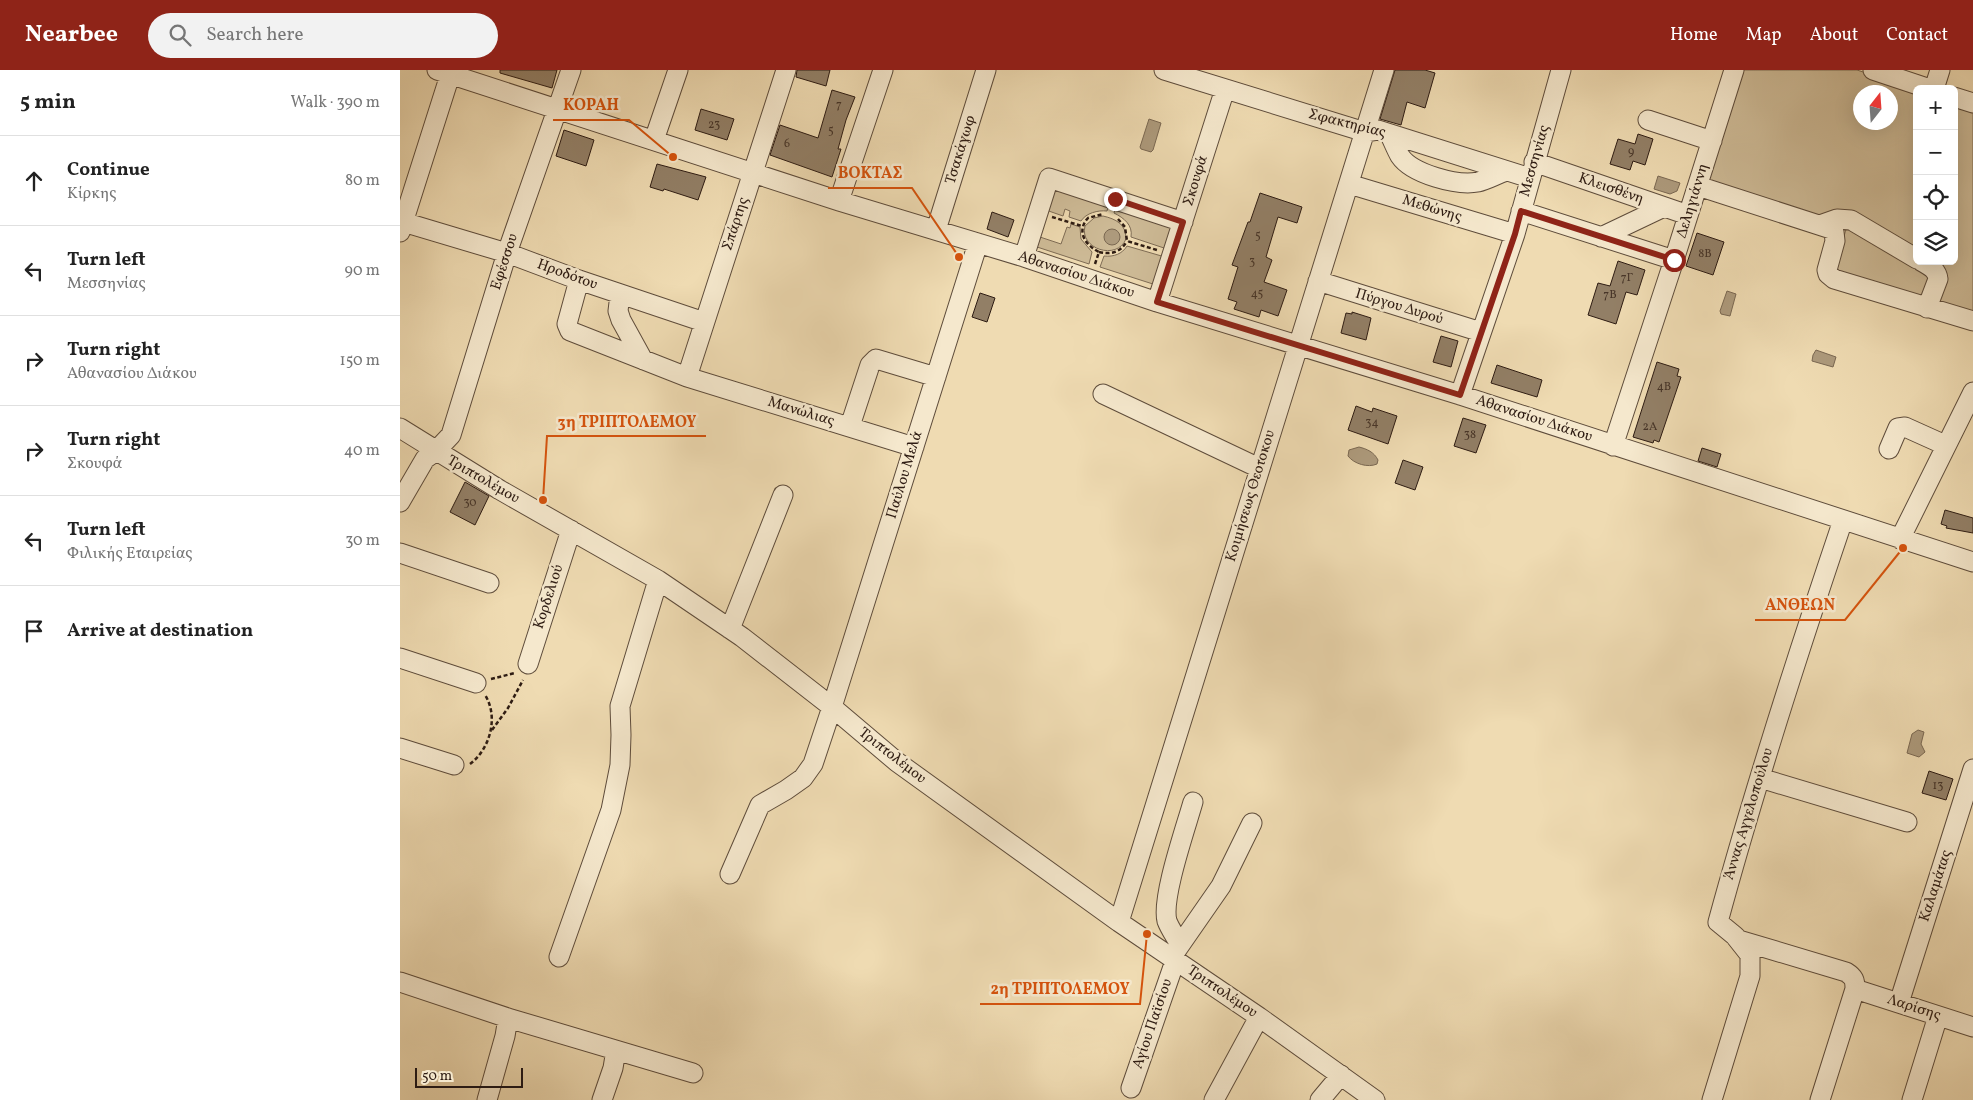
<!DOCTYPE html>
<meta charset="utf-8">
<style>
body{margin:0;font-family:Vollkorn,serif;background:#f2f2f2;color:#222}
.controls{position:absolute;right:15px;top:15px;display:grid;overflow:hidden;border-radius:8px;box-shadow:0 5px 20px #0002}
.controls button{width:45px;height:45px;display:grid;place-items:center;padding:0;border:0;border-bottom:1px solid #e0e0e0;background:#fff;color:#222;font:25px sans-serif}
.compass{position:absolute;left:1453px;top:15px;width:45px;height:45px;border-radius:50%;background:#fff;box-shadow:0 5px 20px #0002;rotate:17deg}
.scale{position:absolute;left:15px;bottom:12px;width:108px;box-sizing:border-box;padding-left:5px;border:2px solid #2e1c13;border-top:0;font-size:14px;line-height:18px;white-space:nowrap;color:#2e1c13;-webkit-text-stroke:4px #f5e8cd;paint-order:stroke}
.stop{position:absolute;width:15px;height:15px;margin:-11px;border:4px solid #8f2418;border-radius:50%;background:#fff}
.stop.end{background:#8f2418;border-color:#fff;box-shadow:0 1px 5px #0008}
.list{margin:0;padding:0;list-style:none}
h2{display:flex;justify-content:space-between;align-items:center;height:65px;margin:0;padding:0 20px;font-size:21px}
h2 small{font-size:16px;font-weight:400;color:#767676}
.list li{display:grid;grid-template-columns:32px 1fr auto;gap:15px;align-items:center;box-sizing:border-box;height:90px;padding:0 20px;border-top:1px solid #e0e0e0}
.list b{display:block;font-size:19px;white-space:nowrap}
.list p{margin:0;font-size:16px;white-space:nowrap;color:#767676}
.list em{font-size:16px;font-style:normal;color:#767676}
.icon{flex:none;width:28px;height:28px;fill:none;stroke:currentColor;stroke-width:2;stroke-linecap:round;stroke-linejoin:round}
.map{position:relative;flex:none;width:1573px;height:1030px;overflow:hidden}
header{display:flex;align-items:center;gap:30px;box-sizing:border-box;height:70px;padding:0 25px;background:#8f2418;color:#fff}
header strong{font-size:24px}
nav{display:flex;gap:28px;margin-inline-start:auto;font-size:18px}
.search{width:350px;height:45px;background:#f2f2f2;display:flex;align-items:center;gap:12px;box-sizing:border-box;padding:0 18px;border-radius:28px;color:#767676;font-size:19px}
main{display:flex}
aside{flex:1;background:#fff}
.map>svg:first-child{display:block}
</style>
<header>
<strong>Nearbee</strong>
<div class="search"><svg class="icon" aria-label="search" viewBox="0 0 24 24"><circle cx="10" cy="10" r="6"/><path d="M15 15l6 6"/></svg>Search here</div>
<nav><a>Home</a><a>Map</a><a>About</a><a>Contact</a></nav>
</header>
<main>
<aside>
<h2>5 min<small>Walk · 390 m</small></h2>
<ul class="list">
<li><svg class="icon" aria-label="ahead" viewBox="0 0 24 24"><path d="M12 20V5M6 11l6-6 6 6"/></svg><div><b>Continue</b><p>Κίρκης</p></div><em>80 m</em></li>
<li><svg class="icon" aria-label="left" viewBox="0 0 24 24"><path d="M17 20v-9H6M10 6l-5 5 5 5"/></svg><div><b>Turn left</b><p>Μεσσηνίας</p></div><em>90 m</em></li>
<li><svg class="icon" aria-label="right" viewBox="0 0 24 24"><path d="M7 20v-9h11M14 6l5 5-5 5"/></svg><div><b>Turn right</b><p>Αθανασίου Διάκου</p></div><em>150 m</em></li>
<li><svg class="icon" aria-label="right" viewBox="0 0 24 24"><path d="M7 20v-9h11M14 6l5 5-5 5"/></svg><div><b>Turn right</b><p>Σκουφά</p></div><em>40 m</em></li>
<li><svg class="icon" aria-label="left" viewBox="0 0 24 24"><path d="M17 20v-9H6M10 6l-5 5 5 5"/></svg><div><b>Turn left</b><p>Φιλικής Εταιρείας</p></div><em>30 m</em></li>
<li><svg class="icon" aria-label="arrive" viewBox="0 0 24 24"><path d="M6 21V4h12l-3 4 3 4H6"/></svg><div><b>Arrive at destination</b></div></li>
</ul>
</aside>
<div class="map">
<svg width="1573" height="1030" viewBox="0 0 1573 1030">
<rect width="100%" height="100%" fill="#efdbb2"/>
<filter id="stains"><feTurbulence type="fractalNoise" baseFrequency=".004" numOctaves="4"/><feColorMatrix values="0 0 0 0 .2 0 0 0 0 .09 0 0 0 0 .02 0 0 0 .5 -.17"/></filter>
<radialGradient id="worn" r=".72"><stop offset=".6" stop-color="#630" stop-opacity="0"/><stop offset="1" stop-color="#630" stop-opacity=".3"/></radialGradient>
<path fill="#cebb97" stroke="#7e6c55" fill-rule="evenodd" d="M1343,0h114l60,20v171h37v-159l19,7v204l-138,-43 11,-41 -138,-47zM1460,22h30v30h-30z
M651,112l59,19 -3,10c-9,-1 -21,2 -26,10l-12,-4 1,-6 -5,-2 -2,7 -20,-7z
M717,133l59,19 -9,27 -36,-12c2,-12 -7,-19 -17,-24z
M703,146c13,3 23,8 23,23 -9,22 -47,10 -41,-13l9,-8z
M671,154l9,3 1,12 11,13 -3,12 -58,-19 9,-8 21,7 6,-17 3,1z
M727,176l38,11 -9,28 -56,-18 4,-11c10,1 18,-2 23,-10z"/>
<path fill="#ad9a7c" stroke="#7a6852" d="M749,49l12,4 -8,27 -2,2 -10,-3 -1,-2z
M1258,106l22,7 -3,8 -7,3 -16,-5z
M704 167a8 8 0 1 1 16 0a8 8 0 1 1-16 0Z
M1327,221l9,3 -6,22 -9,-2 -1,-3z
M1416,280l20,7 -3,10 -21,-6 1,-6z
M959,377c8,2 15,5 19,13l-1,4c-9,4 -23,0 -29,-8l1,-6z
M1518,660l6,2 -3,12 4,8 -6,5 -12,-4 5,-19z"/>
<path fill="#927f66" stroke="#2e1c13" d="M100,0h57l-5,18 -52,-15z
M397,0h33l-4,16 -30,-9z
M995,0h30l10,3 -10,35 -18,-6 -6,23 -21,-6z
M432,20l23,7 -9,23 -8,29h3l-9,28 -62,-22 10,-30 38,13z
M301,39l33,10 -7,21 -32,-10z
M164,60l30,10 -8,26 -30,-10z
M1238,64l15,5 -8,26 -12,-4 -3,9 -20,-6 8,-25 17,5z
M257,94l49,13 -8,23 -34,-11 -1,2 -13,-4z
M860,123l42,14 -5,16 -19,-6 -12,40 6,3 -8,22 23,8 -9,26 -17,-6 -2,7 -25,-8 3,-7 -9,-3 10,-32 -6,-2 16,-43h2z
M592,142l22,8 -6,17 -21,-8z
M1297,163l27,9 -11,33 -27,-9z
M1218,191l27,9 -8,25 -11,-3 -10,32 -28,-9 10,-32 12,3z
M580,223l15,5 -8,24 -15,-5z
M952,242l19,6 -5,22 -25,-7 5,-20 6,1z
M1041,266l17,5 -7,26 -18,-5z
M1257,292l22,7 -2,7 4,1 -22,65 -5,-2 -1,3 -20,-6z
M1097,295l45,15 -5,17 -46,-14z
M956,336l16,6 1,-4 24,8 -9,28 -40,-14z
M1063,348l23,7 -10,28 -22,-7z
M1302,378l19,6 -4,13 -19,-6z
M1003,390l20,7 -8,23 -20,-7z
M65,412l24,14 -14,29 -25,-13z
M1545,440l28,8v15l-27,-5 1,-2 -6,-2z
M1529,701l24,8 -7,21 -24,-7z"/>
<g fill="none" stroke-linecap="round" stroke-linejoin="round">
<g stroke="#5e4c3b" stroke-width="21">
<path id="minor" d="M37,0l402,131 185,56 133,45 303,93 513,167
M764,0l201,62 13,-2 152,48
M1473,0l57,19
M1534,19l6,-19
M1554,27l19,6
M1248,50l64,21
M990,65c3,6 6,14 10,21 12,18 57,30 78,26 9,-2 19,-8 29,-11
M254,70l24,-70
M1134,92l154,53
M949,114l166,50
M1298,116l133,43 3,3 1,9 -8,29 1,4 6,5 139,42
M439,131l44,-131
M1121,141l153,49
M0,151l107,32 72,27 125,42
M1420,155l17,-6 14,1 66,39
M536,160l50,-160
M0,162l50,-157
M1201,167l63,-30
M624,187l25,-79 134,44
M1521,191c8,5 16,8 17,18l-11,29
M179,210l-12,44 3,7 117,46 227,70
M918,211l163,51
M220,224l-2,17 3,9 22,40
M757,232l68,-213
M287,307l99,-307
M703,324l156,74
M1060,325l55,-161 46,-164
M450,356l20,-61 6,-6 60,18
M0,358l100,62 158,90 84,57 90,70 65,55 222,160 140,95 116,83
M1213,376l61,-186 60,-190
M1489,379l9,-21 7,-1 40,18
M0,432l25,-43 10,-7 16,-17 56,-182 64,-183
M1500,469l73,-147
M0,483l89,30
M330,559l53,-134
M0,588l76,25
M128,594l43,-134
M0,678l54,17
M1360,708l147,44
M330,804l30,-69 26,-15 17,-12 10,-14 19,-57 146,-464
M719,852l265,-852
M1339,870l107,32c8,5 9,8 9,17l-35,111
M780,875c-4,-8 -10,-16 -13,-24 -6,-23 19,-94 26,-119
M159,887l52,-147 9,-45 1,-30 -1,-29 38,-126
M771,888l50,-72 31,-63
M0,912l108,36 -3,18 -18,64
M1455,919l118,38
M1499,933l74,-234
M108,948l185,55
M731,1018l44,-127
M202,1030l11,-32 3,-18
M814,1030l45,-83
M920,1030l21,-25
M1312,1030l38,-124v-21l-15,-19 -17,-14c37,-136 80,-269 125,-402
M1512,1030l26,-84"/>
</g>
<path stroke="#2e1c13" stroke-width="2.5" stroke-dasharray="4 2.5" stroke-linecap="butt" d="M652,147l30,9
M718,149l7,8 2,14 30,9
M699,182c12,3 22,0 28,-11
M695,194l4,-12c-14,-7 -23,-21 -11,-34l15,-4
M91,609l24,-6
M92,660l16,-22 15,-28
M70,694c20,-15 29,-47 15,-69"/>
<use href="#minor" stroke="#f5e8cd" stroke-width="19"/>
</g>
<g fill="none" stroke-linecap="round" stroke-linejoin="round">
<path stroke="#8f2418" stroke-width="6" d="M715,129l68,23 -26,80 303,93 55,-161 6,-23 153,49"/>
</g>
<g text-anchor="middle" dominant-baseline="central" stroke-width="5" stroke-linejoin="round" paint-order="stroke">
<g font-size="12" fill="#473528">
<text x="439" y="35">7</text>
<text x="314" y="55">23</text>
<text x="431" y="61">5</text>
<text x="387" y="74">6</text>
<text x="1231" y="82">9</text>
<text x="858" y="166">5</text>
<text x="1305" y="184">8Β</text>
<text x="852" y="192">3</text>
<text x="1227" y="208">7Γ</text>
<text x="857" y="224">45</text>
<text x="1210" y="225">7Β</text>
<text x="1264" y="317">4Β</text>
<text x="972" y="353">34</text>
<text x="1250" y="357">2Α</text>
<text x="1070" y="365">38</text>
<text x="70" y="433">30</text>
<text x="1538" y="716">13</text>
</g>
<g font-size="15" fill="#2e1c13" stroke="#f5e8cd">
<text transform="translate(947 54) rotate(14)">Σφακτηρίας</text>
<text transform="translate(561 80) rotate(-73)">Τσακάγωφ</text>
<text transform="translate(1135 91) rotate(-74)">Μεσσηνίας</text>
<text transform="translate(796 111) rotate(-73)">Σκουφά</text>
<text transform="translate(1211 119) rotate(19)">Κλεισθένη</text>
<text transform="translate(1293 131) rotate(-73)">Δεληγιάννη</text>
<text transform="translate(1032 139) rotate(17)">Μεθώνης</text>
<text transform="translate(336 154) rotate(-72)">Σπάρτης</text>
<text transform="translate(105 192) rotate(-72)">Εφέσσου</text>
<text transform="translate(167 205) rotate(20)">Ηροδότου</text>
<text transform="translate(676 205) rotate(18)">Αθανασίου Διάκου</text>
<text transform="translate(999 237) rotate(17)">Πύργου Δυρού</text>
<text transform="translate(401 342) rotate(17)">Μανώλιας</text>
<text transform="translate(1134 349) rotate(18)">Αθανασίου Διάκου</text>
<text transform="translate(505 405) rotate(-73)">Παύλου Μελά</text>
<text transform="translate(83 410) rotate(30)">Τριπτολέμου</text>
<text transform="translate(851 426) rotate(-73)">Κοιμήσεως Θεοτοκου</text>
<text transform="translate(149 527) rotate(-72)">Κορδελιού</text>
<text transform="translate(492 686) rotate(38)">Τριπτολέμου</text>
<text transform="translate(1349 744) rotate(-73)">Άννας Αγγελοπούλου</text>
<text transform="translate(1536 816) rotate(-72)">Καλαμάτας</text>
<text transform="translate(822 922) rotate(34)">Τριπτολέμου</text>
<text transform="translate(1514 938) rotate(18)">Λαρίσης</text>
<text transform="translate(753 954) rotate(-71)">Αγίου Παϊσίου</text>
</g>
</g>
<path fill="none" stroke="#d5530d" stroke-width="2" d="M273 87L229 50H153M559 187L512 118H428M143 430L147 366H306M1503 478L1445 550H1355M747 864L740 934H580"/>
<g fill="#d5530d" stroke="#f5e8cd" stroke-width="2">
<circle cx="273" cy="87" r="5"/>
<circle cx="559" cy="187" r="5"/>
<circle cx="143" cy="430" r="5"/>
<circle cx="1503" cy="478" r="5"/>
<circle cx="747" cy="864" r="5"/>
</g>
<g font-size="16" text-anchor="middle" font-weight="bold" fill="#d5530d" stroke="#f5e8cd" stroke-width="5" stroke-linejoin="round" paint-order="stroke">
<text x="191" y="40">ΚΟΡΑΗ</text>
<text x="470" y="108">ΒΟΚΤΑΣ</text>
<text x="227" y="357">3η ΤΡΙΠΤΟΛΕΜΟΥ</text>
<text x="1400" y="540">ΑΝΘΕΩΝ</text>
<text x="660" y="924">2η ΤΡΙΠΤΟΛΕΜΟΥ</text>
</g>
<rect width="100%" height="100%" filter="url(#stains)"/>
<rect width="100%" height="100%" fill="url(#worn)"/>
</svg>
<div class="controls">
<button>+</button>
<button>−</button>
<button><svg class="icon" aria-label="locate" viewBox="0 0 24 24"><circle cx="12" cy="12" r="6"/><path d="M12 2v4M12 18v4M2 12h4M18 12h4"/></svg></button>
<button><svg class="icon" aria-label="layers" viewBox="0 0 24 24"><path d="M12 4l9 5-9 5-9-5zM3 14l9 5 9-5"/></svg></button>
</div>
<svg class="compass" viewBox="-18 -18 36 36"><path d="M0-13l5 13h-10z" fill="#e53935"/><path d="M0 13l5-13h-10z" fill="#767676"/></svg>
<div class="scale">50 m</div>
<div class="stop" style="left:1274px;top:190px"></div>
<div class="stop end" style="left:715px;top:129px"></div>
</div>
</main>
